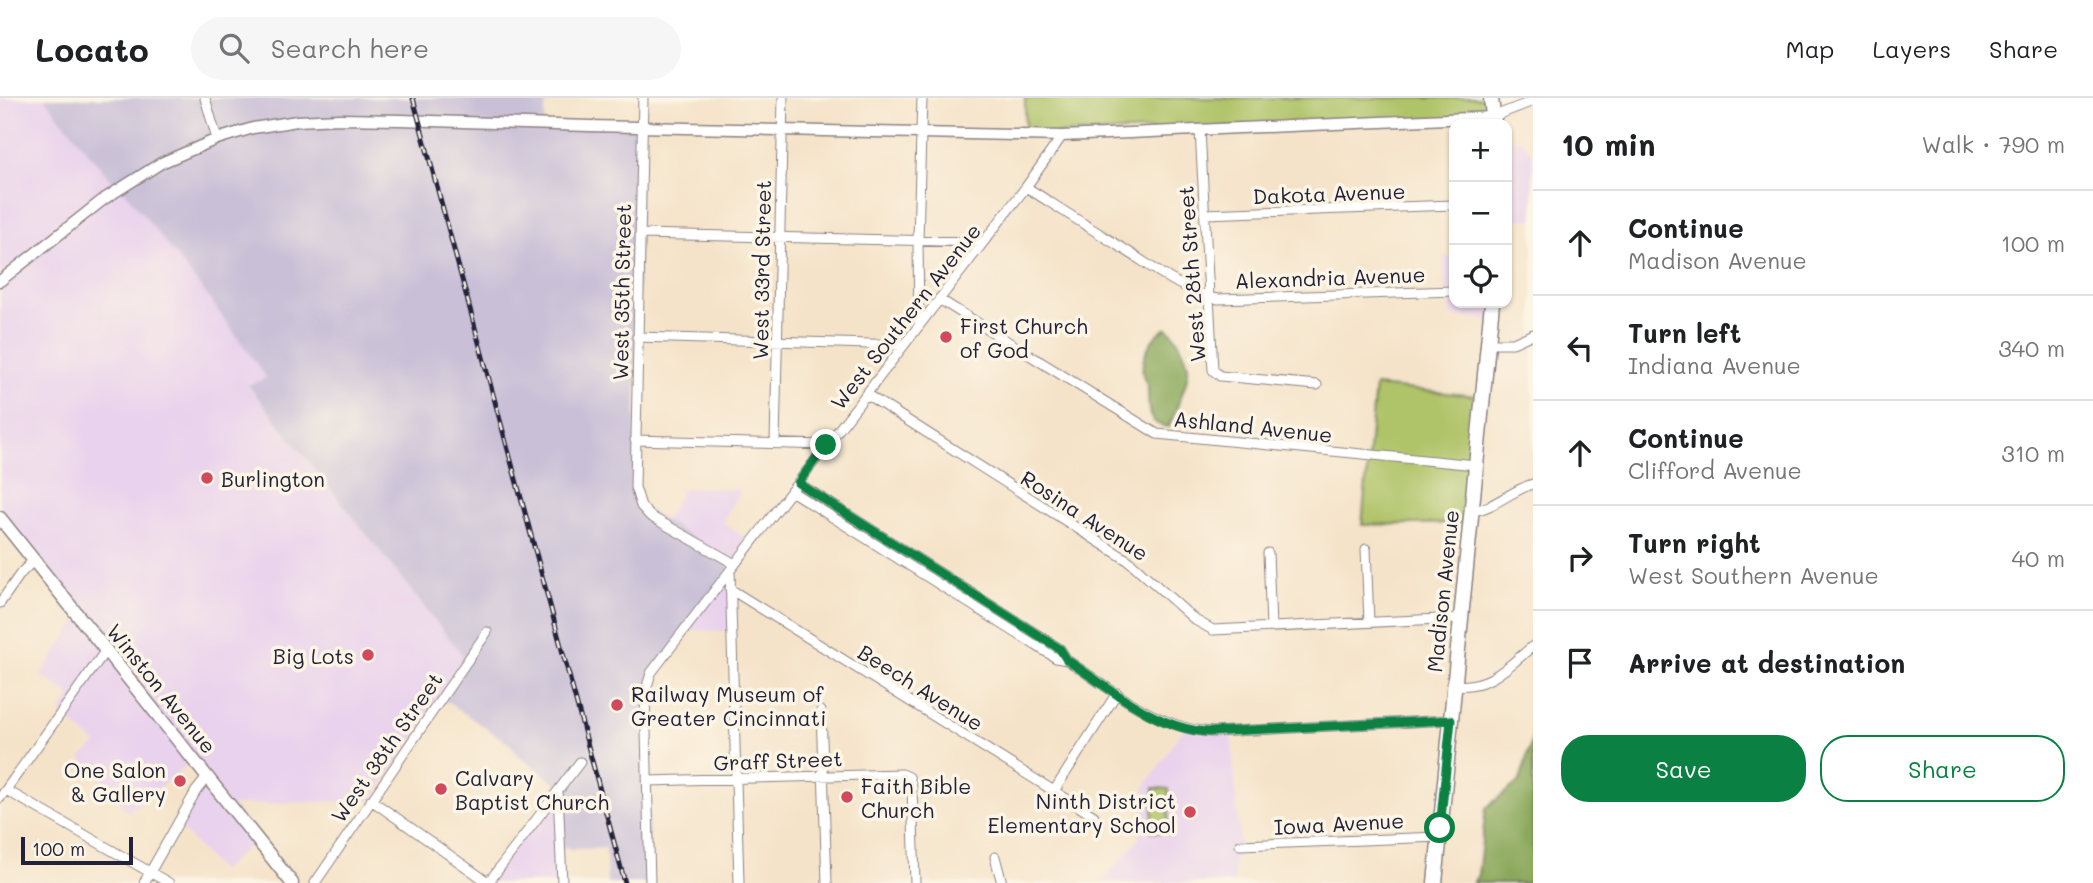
<!DOCTYPE html>
<meta charset="utf-8">
<style>
body{margin:0;font-family:Mali,sans-serif;background:#f6f6f6;color:#202124}
.controls{position:absolute;right:21px;top:21px;display:grid;overflow:hidden;border-radius:14px;box-shadow:0 2px 5px #0004}
.controls button{width:63px;height:63px;display:grid;place-items:center;padding:0;border:0;border-bottom:2px solid #e0e0e0;background:#fff;color:#202124;font:35px sans-serif}
.scale{position:absolute;left:21px;bottom:18px;width:112px;box-sizing:border-box;padding-left:7px;border:4px solid #22223b;border-top:0;font-size:19px;line-height:24px;white-space:nowrap;color:#22223b;-webkit-text-stroke:5px #fcf5e5;paint-order:stroke}
.stop{position:absolute;width:21px;height:21px;margin:-16px;border:5px solid #0b8043;border-radius:50%;background:#fff}
.stop.end{background:#0b8043;border-color:#fff;box-shadow:0 2px 7px #0008}
.list{margin:0;padding:0;list-style:none}
h2{display:flex;justify-content:space-between;align-items:center;height:91px;margin:0;padding:0 28px;font-size:30px}
h2 small{font-size:23px;font-weight:400;color:#757577}
.list li{display:grid;grid-template-columns:46px 1fr auto;gap:21px;align-items:center;box-sizing:border-box;height:105px;padding:0 28px;border-top:2px solid #e0e0e0}
.list b{display:block;font-size:26px;white-space:nowrap}
.list p{margin:0;font-size:23px;white-space:nowrap;color:#757577}
.list em{font-size:23px;font-style:normal;color:#757577}
.actions{display:flex;gap:14px;padding:21px 28px}
.actions a{flex:1;padding:16px 0;border:2px solid #0b8043;border-radius:28px;text-align:center;font-size:24px;color:#0b8043}
.actions .main{background:#0b8043;color:#fff}
.icon{flex:none;width:38px;height:38px;fill:none;stroke:currentColor;stroke-width:2;stroke-linecap:round;stroke-linejoin:round}
.map{position:relative;flex:none;width:1533px;height:785px;overflow:hidden}
header{display:flex;align-items:center;gap:42px;box-sizing:border-box;height:98px;padding:0 35px;background:#fff;border-bottom:2px solid #e0e0e0}
header strong{font-size:33px}
nav{display:flex;gap:38px;margin-inline-start:auto;font-size:24px}
.search{width:490px;height:63px;background:#f6f6f6;display:flex;align-items:center;gap:18px;box-sizing:border-box;padding:0 24px;border-radius:38px;color:#757577;font-size:26px}
main{display:flex}
aside{flex:1;background:#fff}
.map>svg:first-child{display:block}
</style>
<header>
<strong>Locato</strong>
<div class="search"><svg class="icon" aria-label="search" viewBox="0 0 24 24"><circle cx="10" cy="10" r="6"/><path d="M15 15l6 6"/></svg>Search here</div>
<nav><a>Map</a><a>Layers</a><a>Share</a></nav>
</header>
<main>
<div class="map">
<svg width="1533" height="785" viewBox="0 0 1533 785">
<rect width="100%" height="100%" fill="#fcf5e5"/>
<filter id="ink" filterUnits="userSpaceOnUse"><feTurbulence type="fractalNoise" baseFrequency=".0143" numOctaves="2"/><feDisplacementMap in="SourceGraphic" scale="14" xChannelSelector="R" yChannelSelector="G"/><feConvolveMatrix kernelMatrix="1 2 1 2 8 2 1 2 1" color-interpolation-filters="sRGB"/></filter>
<filter id="wash" filterUnits="userSpaceOnUse"><feTurbulence type="fractalNoise" baseFrequency=".00686" numOctaves="4" result="noise"/><feDisplacementMap in="SourceGraphic" scale="28" xChannelSelector="R" yChannelSelector="G"/><feGaussianBlur stdDeviation="1.57" result="paint"/><feColorMatrix in="noise" values="0 0 0 0 0 0 0 0 0 0 0 0 0 0 0 0 0 1.4 0 .05"/><feComposite in="paint" operator="in"/></filter>
<g filter="url(#wash)">
<rect width="100%" height="100%" fill="#f5e3c9"/>
<path fill="#e9d2ed" d="M0,0h44l81,93 78,98 31,-20 33,109 -19,8 219,275 -96,139 -139,5 26,34 -38,32 -43,-47 31,-48 -14,-17 -66,53 -47,-54 15,-14 -36,-31 11,-17 -30,-21 39,-58 -80,-99z
M1507,41h13l13,15v65l-26,1z
M1444,159h10v46h38l-2,17 -41,-4 3,-25h-7z
M684,390l57,1 -19,33 30,20 -17,22 -72,-41z
M730,473l1,60 -47,-1z
M1185,630l46,3 9,114 -6,16 1,22h-134l37,-43 7,-53 33,-51z
M558,693l4,92h-74z"/>
<path fill="#c9bfd7" d="M44,0h502l-2,26 98,3 -7,313 6,66 94,58 -88,119 3,200h-43l-1,-35 -35,1 -9,-3 -1,-59 -45,-33 -4,-8 -70,-48 25,-37 -219,-276 19,-7 -64,-88 -78,-98 -7,-3z"/>
<path fill="#afc367" stroke="#687251" stroke-width="2" d="M1025,0h466l1,19 -467,18z
M1375,288l102,10 -11,127 -104,2z
M1154,690l15,1 -1,44 -16,-1z"/>
<path fill="#8ba95c" stroke="#56664c" stroke-width="2" d="M1167,230c10,7 23,34 21,45 -3,18 -13,37 -19,54 -24,-2 -20,-19 -21,-37 0,-6 -4,-10 -5,-15 -3,-16 9,-41 24,-47z
M1533,638v147h-60l5,-8 8,-67 34,-27z"/>
</g>
<g filter="url(#ink)">
<g fill="none" stroke-linecap="round" stroke-linejoin="round">
<g stroke="#8c8282" stroke-width="11">
<path id="minor" d="M205,0l12,41
M643,0l-8,389 6,19 9,10 85,48
M1492,19l41,-16
M1200,32l13,240 7,6 97,9
M1026,89c33,21 67,43 101,64 28,18 58,41 91,48l236,-8
M1205,116l249,-9
M640,136l343,8
M939,201l218,135 319,31
M919,228l-1,-86 4,-142
M637,239l266,8
M1488,245h25l20,-9
M866,296l263,167 66,59 18,10 247,-12
M635,342l191,5
M775,345l8,-345
M798,385l262,166 7,11
M791,393l265,167 11,2c44,29 91,70 147,72l237,-12
M1471,413c23,-2 40,-21 62,-27
M1366,451l3,73
M1268,455l3,74
M730,473l9,312
M730,491l364,227
M0,505l21,-30 13,-13
M1454,587c36,4 53,-18 79,-39
M821,613l6,172
M648,683l254,-7 7,3 3,9 3,97
M6,692l163,93
M558,693l4,92
M1054,693l63,-98
M0,700l106,-148
M371,702l118,83
M1240,747l199,-8
M995,759l7,26
M144,785l52,-92 12,-15
M315,785l172,-251
M488,785l92,-121
M650,785l-5,-190 6,-20 375,-486 36,-51"/>
</g>
<g stroke="#8c8282" stroke-width="13">
<path id="tertiary" d="M0,183l104,-82 57,-36 56,-24 36,-11 44,-7 42,-2 61,1 189,6 473,10 430,-19"/>
</g>
<g stroke="#8c8282" stroke-width="15">
<path id="secondary" d="M0,420l292,365"/>
</g>
<g stroke="#8c8282" stroke-width="17">
<path id="primary" d="M1491,0l3,26
M1435,785l57,-580"/>
</g>
<use href="#minor" stroke="#fff" stroke-width="9"/>
<use href="#tertiary" stroke="#fff" stroke-width="10"/>
<use href="#secondary" stroke="#fff" stroke-width="12"/>
<use href="#primary" stroke="#fff" stroke-width="14"/>
<g stroke="#22223b" stroke-width="5">
<path id="rail" d="M413,0l212,785"/>
</g>
<use href="#rail" stroke="#fcf5e5" stroke-width="2.5" stroke-dasharray="8" stroke-linecap="butt"/>
</g>
</g>
<g fill="none" stroke-linecap="round" stroke-linejoin="round" filter="url(#ink)">
<path stroke="#0b8043" stroke-width="9" d="M826,347l-28,38 262,166 7,11c42,28 90,70 143,72l241,-12 -11,108"/>
</g>
<g fill="#d1495b" stroke="#fcf5e5" stroke-width="2.5">
<circle cx="946" cy="239" r="7"/>
<circle cx="207" cy="380" r="7"/>
<circle cx="368" cy="557" r="7"/>
<circle cx="617" cy="607" r="7"/>
<circle cx="180" cy="683" r="7"/>
<circle cx="441" cy="691" r="7"/>
<circle cx="847" cy="699" r="7"/>
<circle cx="1190" cy="714" r="7"/>
</g>
<g text-anchor="middle" dominant-baseline="central" stroke-width="7" stroke-linejoin="round" paint-order="stroke">
<g font-size="21" fill="#22223b" stroke="#fcf5e5">
<text transform="translate(1329 95) rotate(-2)">Dakota Avenue</text>
<text transform="translate(761 172) rotate(-89)">West 33rd Street</text>
<text transform="translate(1191 176) rotate(-94)">West 28th Street</text>
<text transform="translate(1330 179) rotate(-2)">Alexandria Avenue</text>
<text transform="translate(621 194) rotate(-89)">West 35th Street</text>
<text transform="translate(905 218) rotate(-52)">West Southern Avenue</text>
<text transform="translate(1253 328) rotate(6)">Ashland Avenue</text>
<text transform="translate(1085 417) rotate(33)">Rosina Avenue</text>
<text transform="translate(1442 493) rotate(-84)">Madison Avenue</text>
<text transform="translate(921 589) rotate(32)">Beech Avenue</text>
<text transform="translate(162 590) rotate(51)">Winston Avenue</text>
<text transform="translate(386 649) rotate(-55)">West 38th Street</text>
<text transform="translate(778 662) rotate(-2)">Graff Street</text>
<text transform="translate(1339 725) rotate(-3)">Iowa Avenue</text>
</g>
<g font-size="21" fill="#22223b" stroke="#fcf5e5" text-anchor="start">
<text x="960" y="227">First Church<tspan x="960" dy="24">of God</tspan></text>
<text x="221" y="380">Burlington</text>
<text x="354" y="557" text-anchor="end">Big Lots</text>
<text x="631" y="595">Railway Museum of<tspan x="631" dy="24">Greater Cincinnati</tspan></text>
<text x="166" y="671" text-anchor="end">One Salon<tspan x="166" dy="24">&amp; Gallery</tspan></text>
<text x="455" y="679">Calvary<tspan x="455" dy="24">Baptist Church</tspan></text>
<text x="861" y="687">Faith Bible<tspan x="861" dy="24">Church</tspan></text>
<text x="1176" y="702" text-anchor="end">Ninth District<tspan x="1176" dy="24">Elementary School</tspan></text>
</g>
</g>
</svg>
<div class="controls">
<button>+</button>
<button>−</button>
<button><svg class="icon" aria-label="locate" viewBox="0 0 24 24"><circle cx="12" cy="12" r="6"/><path d="M12 2v4M12 18v4M2 12h4M18 12h4"/></svg></button>
</div>
<div class="scale">100 m</div>
<div class="stop" style="left:1440px;top:730px"></div>
<div class="stop end" style="left:826px;top:347px"></div>
</div>
<aside>
<h2>10 min<small>Walk · 790 m</small></h2>
<ul class="list">
<li><svg class="icon" aria-label="ahead" viewBox="0 0 24 24"><path d="M12 20V5M6 11l6-6 6 6"/></svg><div><b>Continue</b><p>Madison Avenue</p></div><em>100 m</em></li>
<li><svg class="icon" aria-label="left" viewBox="0 0 24 24"><path d="M17 20v-9H6M10 6l-5 5 5 5"/></svg><div><b>Turn left</b><p>Indiana Avenue</p></div><em>340 m</em></li>
<li><svg class="icon" aria-label="ahead" viewBox="0 0 24 24"><path d="M12 20V5M6 11l6-6 6 6"/></svg><div><b>Continue</b><p>Clifford Avenue</p></div><em>310 m</em></li>
<li><svg class="icon" aria-label="right" viewBox="0 0 24 24"><path d="M7 20v-9h11M14 6l5 5-5 5"/></svg><div><b>Turn right</b><p>West Southern Avenue</p></div><em>40 m</em></li>
<li><svg class="icon" aria-label="arrive" viewBox="0 0 24 24"><path d="M6 21V4h12l-3 4 3 4H6"/></svg><div><b>Arrive at destination</b></div></li>
</ul>
<div class="actions"><a class="main">Save</a><a>Share</a></div>
</aside>
</main>
